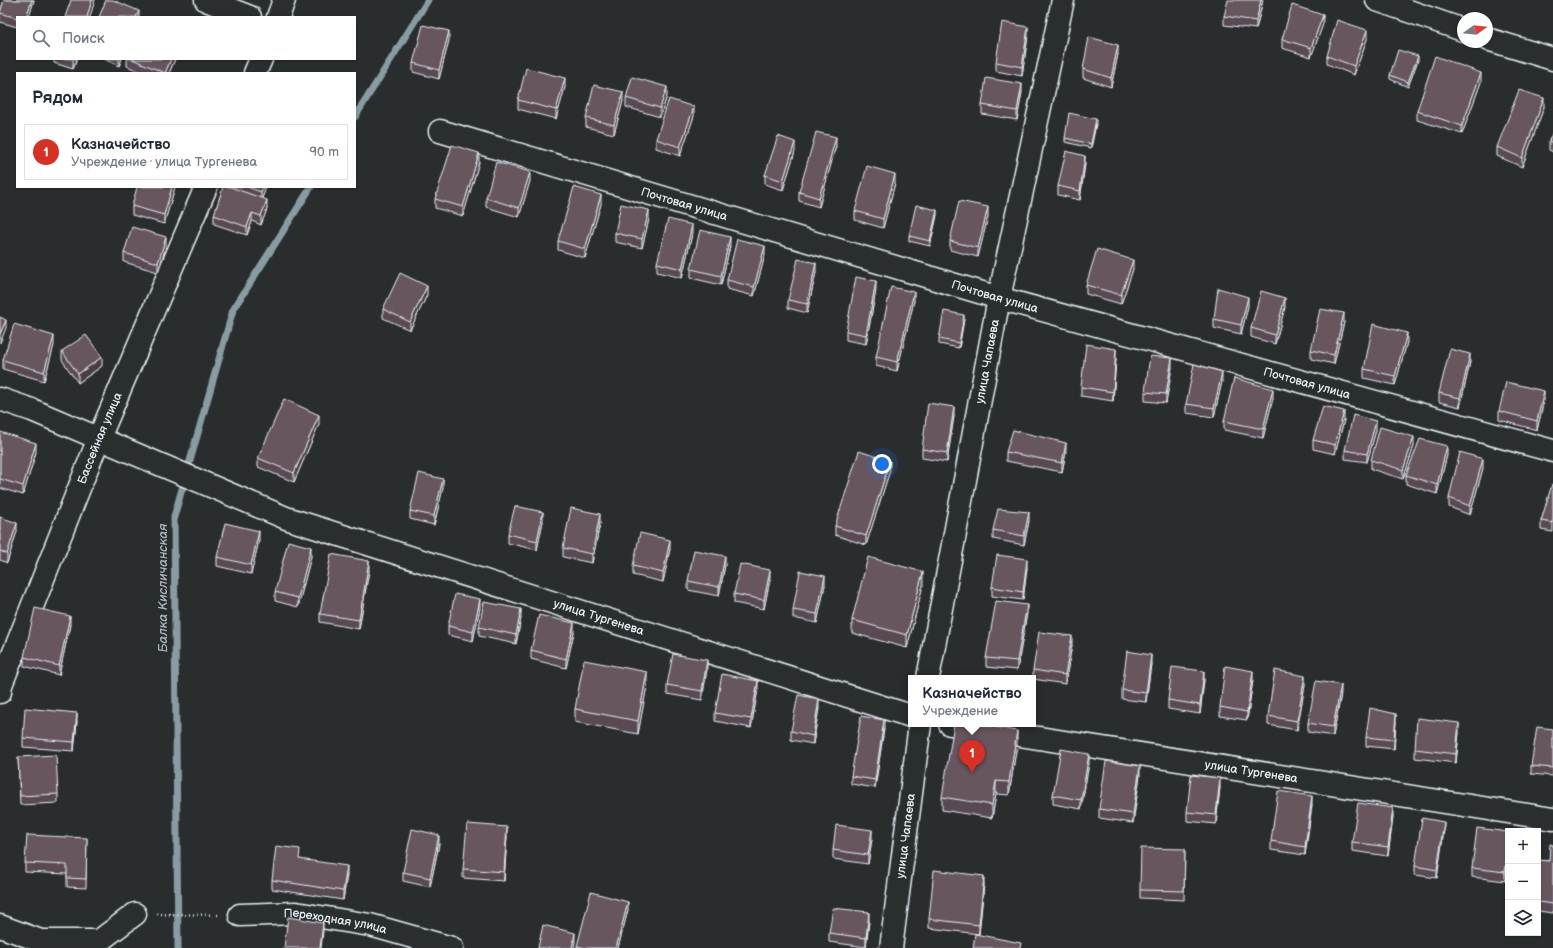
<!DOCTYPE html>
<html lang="ru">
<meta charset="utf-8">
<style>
body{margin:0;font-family:"Balsamiq Sans",sans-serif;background:#f2f2f3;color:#1f2937}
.controls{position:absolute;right:12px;bottom:12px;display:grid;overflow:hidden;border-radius:0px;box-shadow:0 1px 3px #0004}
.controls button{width:36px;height:36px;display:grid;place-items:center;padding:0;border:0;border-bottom:1px solid #e0e1e3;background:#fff;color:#1f2937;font:20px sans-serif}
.compass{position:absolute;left:1457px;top:12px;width:36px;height:36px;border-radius:50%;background:#fff;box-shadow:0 1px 3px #0004;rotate:75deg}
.you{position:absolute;left:882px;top:464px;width:14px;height:14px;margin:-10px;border:3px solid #fff;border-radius:50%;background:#1a73e8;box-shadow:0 0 0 6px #1a73e833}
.badge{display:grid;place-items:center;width:26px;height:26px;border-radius:50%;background:#d93025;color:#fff;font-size:13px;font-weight:700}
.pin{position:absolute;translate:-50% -33px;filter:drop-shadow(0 1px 2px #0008)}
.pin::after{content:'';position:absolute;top:21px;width:14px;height:12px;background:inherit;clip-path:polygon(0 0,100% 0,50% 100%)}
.popup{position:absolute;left:908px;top:675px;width:128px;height:52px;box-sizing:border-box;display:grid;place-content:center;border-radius:0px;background:#fff;filter:drop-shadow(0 1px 3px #0005);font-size:13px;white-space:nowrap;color:#747a83}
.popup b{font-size:15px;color:#1f2937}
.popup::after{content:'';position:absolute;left:50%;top:100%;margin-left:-8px;border:8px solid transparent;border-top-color:#fff}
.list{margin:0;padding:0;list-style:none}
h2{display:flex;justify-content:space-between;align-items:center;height:52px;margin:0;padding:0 16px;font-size:17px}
h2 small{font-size:13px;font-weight:400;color:#747a83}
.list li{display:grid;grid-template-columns:26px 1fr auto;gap:12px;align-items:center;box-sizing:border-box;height:56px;margin:0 8px 8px;padding:0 8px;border:1px solid #e0e1e3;border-radius:0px}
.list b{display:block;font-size:15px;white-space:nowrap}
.list p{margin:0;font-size:13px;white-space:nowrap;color:#747a83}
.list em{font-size:13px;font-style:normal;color:#747a83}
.icon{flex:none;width:22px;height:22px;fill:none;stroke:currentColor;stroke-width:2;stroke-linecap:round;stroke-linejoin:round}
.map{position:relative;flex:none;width:1553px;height:948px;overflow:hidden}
.search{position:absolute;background:#fff;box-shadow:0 1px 3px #0004;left:16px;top:16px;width:340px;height:44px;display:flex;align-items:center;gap:10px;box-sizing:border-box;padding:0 14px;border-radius:0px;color:#747a83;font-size:15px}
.panel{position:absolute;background:#fff;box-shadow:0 1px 3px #0004;left:16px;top:72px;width:340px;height:116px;border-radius:0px}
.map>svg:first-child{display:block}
</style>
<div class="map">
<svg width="1553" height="948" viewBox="0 0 1553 948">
<rect width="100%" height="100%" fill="#2a2d2e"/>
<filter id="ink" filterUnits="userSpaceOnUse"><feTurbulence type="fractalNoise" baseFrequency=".025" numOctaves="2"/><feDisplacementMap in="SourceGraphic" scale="8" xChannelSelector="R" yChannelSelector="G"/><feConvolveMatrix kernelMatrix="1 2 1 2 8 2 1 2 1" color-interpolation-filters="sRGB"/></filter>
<g filter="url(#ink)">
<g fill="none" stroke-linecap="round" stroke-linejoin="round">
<path stroke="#879da3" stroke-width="7" d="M355,117l73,-117
M178,948l-4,-431 59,-207 78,-123"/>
<g stroke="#e8f1f8" stroke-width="25">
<g id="minor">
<path d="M206,0l44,17"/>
<path d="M278,17l6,-17"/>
<path d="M255,73l6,-14"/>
<path id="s1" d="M440,131l559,167 554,153"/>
<path id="s2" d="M928,678l71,-380 64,-298"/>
<path id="s3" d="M0,692l1,-7 98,-247 107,-251"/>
<path id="s4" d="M240,915l56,-2 74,12 82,23"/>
<path d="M0,926l41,15h58l36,-27"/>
<path id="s5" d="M891,948l29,-224"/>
</g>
</g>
<g stroke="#e8f1f8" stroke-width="25">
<g id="major">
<path d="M1377,0l86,30"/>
<path d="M1487,39l66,20"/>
<path id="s6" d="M0,399l32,11 254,108 625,198"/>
<path id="s7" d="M950,724l603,95"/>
</g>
</g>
<path stroke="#e8f1f8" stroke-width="2.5" stroke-dasharray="1 3" stroke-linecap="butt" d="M157,914l61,1"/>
<use href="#minor" stroke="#2a2d2e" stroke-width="22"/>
<use href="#major" stroke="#2a2d2e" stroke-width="22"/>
</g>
<path fill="#594a52" stroke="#e8f1f8" d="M4,0h30l-5,17h-12v10l-17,-5v-9z
M1263,0l-7,29 -32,-4v-9z
M1323,24l-12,33 -29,-9v-9z
M1028,36l-6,40 -26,-5v-9z
M1367,39l-13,36 -27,-11v-8z
M449,40l-10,39 -26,-7v-9z
M1118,54l-7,33 -28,-9v-9z
M54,59h23l-4,10 -19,-6z
M104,59h18l-3,7z
M127,59h48l-6,14h-25l-17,-7z
M1418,60l-10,27 -18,-8v-4z
M1481,82l-19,52 -45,-14v-9z
M565,87l-9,32 -38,-10v-9z
M1022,92l-5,28 -35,-6v-9z
M667,96l-7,21 -34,-10v-9z
M623,101l-9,33 -28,-7v-9z
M1544,107l-22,60 -25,-11v-9z
M694,116l-14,40 -24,-8v-9z
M1096,124l-5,24 -26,-6v-4z
M1553,132v20l-4,-2v-9z
M836,146l-17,61 -20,-6v-9z
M795,151l-12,39 -18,-6v-9z
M479,162l-16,54 -28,-8v-9z
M1085,164l-5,36 -22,-5v-9z
M530,181l-11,36 -33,-10v-9z
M895,183l-12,45 -28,-8v-9z
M175,187l-11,37 -32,-9v-9z
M221,187h45l-4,11 5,11 -6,16 -9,-4 -5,14 -33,-11v-9l9,-27z
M601,204l-16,54 -27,-8v-9z
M937,215l-7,31 -21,-5v-5z
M988,216l-10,41 -28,-7v-9z
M649,219l-7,29 -27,-6v-9z
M692,234l-10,44 -25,-6v-9z
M166,246l-8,26 -34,-10v-9z
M730,246l-9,39 -30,-7v-9z
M765,255l-11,41 -27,-7v-9z
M1133,269l-12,35 -35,-10v-9z
M816,272l-9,41 -19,-5v-8z
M876,290l-10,54 -20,-4v-9z
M427,295l-17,35 -27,-12v-9z
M914,301l-17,70 -21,-5v-9z
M1248,306l-7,28 -27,-6v-9z
M1285,307l-10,37 -24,-7v-9z
M964,319l-5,29 -20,-4v-5z
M1344,322l-10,42 -23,-5v-9z
M1407,342l-12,43 -31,-7v-9z
M54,345l-10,36 -41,-12v-9z
M62,351l40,15 -24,17 -16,-23z
M1116,358l-3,43 -32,-5v-9z
M1470,362l-10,45 -21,-5v-9z
M1172,367l-6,36 -21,-2v-9z
M1222,381l-8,36 -28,-4v-9z
M1273,398l-10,40 -39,-8v-9z
M1544,400l-7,30 -38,-10v-9z
M954,416l-7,46 -25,-4v-9z
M1344,420l-9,34 -22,-5v-9z
M319,424l-25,58 -36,-15v-9z
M1376,430l-9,32 -22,-3v-9z
M0,432l36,20 -13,43 -23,-7z
M1414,446l-11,33 -32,-10v-9z
M1006,452h60l-4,20 -56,-11z
M1447,455l-10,39 -31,-10v-9z
M1483,468l-13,47 -21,-8v-9z
M890,470l-24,75 -31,-10v-9z
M1553,484v48l-12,-2v-9z
M443,488l-9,37 -24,-6v-8z
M0,517l17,14 -10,32 -7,-3z
M543,521l-6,29 -29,-7v-9z
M1029,521l-5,24 -31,-6v-9z
M600,523l-8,40 -29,-6v-9z
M259,540l-8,34 -34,-8v-9z
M670,549l-7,33 -30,-7v-9z
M311,556l-13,51 -23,-6v-9z
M725,565l-6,31 -31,-6v-9z
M1027,568l-4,32 -31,-4v-9z
M369,570l-10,59 -39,-7v-8z
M770,579l-6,30 -30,-6v-9z
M825,585l-8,38 -24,-5v-8z
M923,585l-16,63 -55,-15v-13z
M480,608l-7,33 -25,-6v-9z
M1027,613l-10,57 -31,-3v-9z
M521,618l-5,26 -37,-8v-9z
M70,625l-11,50 -35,-9v-9z
M574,632l-8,36 -35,-9v-9z
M1072,645l-7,39 -32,-5v-9z
M1151,664l-5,38 -24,-3v-9z
M707,669l-5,31 -35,-6v-9z
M1204,680l-4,34 -32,-5v-9z
M1253,680l-6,40 -27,-4v-9z
M647,685l-9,49 -63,-12v-13z
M1305,685l-8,45 -29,-5v-9z
M758,689l-7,39 -36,-7v-8z
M1341,694l-8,42 -25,-4v-9z
M819,708l-6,36 -22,-4v-9z
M77,722l-3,29 -51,-4v-9z
M1396,722l-2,27 -28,-3v-9z
M884,729l-9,59 -24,-4v-8z
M1553,729v47l-22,-2v-8z
M1459,732l-3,31 -41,-5v-9z
M1017,744l-8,51 -13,-1 -4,24 -50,-8v-13z
M18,757l40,37v9l-38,2z
M1089,763l-8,46 -28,-5v-9z
M1140,775l-7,48 -34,-5v-9z
M1220,787l-4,37 -29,-3v-9z
M1312,805l-7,50 -34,-5v-9z
M1393,817l-5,39 -36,-5v-9z
M1444,830l-7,48 -22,-3v-9z
M1508,832v25l-3,24 -33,-4v-9z
M507,836l-3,45 -41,-3v-9z
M87,838l-1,50 -19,-1v-13l-42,-2v-9z
M872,839l-4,25 -35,-5v-9z
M439,844l-9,43 -27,-6v-9z
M1553,845v68l-15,-2v-51l11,1z
M1185,849l-1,51 -44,-2v-8z
M300,859l47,16 -4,25 -71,-11v-9z
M984,884l-5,50 -50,-6v-9z
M628,910l-10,38h-41v-2z
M869,921l-3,26 -37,-5v-9z"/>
<path fill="#483c42" stroke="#e8f1f8" d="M32,0h2l-5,17h-3z
M92,0h3l-5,17h-3z
M1261,0h2l-7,29v-8z
M139,11v6h-3z
M1323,15v9l-12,33v-9z
M1028,27v9l-6,40v-9z
M1367,30v9l-13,36v-9z
M449,31v9l-10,39v-9z
M1118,45v9l-7,33v-9z
M1418,56v4l-10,27v-5z
M74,59h3l-4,10v-9z
M119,59h3l-3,7z
M171,59h4l-6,14h-4z
M1481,73v9l-19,52v-8z
M565,78v9l-9,32v-9z
M1022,84v8l-5,28v-9z
M667,87v9l-7,21v-9z
M623,92v9l-9,33v-9z
M1544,98v9l-22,60v-9z
M694,107v9l-14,40v-9z
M1096,119v5l-5,24v-4z
M836,137v9l-17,61v-9z
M795,142v9l-12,39v-9z
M479,153v9l-16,54v-9z
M1085,156v8l-5,36v-9z
M530,172v9l-11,36v-9z
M895,174v9l-12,45v-9z
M172,187h3l-11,37v-9z
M263,187h3l-5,14v-9z
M601,195v9l-16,54v-9z
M267,200v9l-6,16v-9z
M988,207v9l-10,41v-9z
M649,210v9l-7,29v-9z
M937,210v5l-7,31v-5z
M252,213v8l-5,14v-8z
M692,225v9l-10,44v-9z
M166,237v9l-8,26v-9z
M730,237v9l-9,39v-9z
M765,246v9l-11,41v-9z
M1133,260v9l-12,35v-9z
M816,263v9l-9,41v-9z
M876,281v9l-10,54v-9z
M427,286v9l-17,35v-8z
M914,292v9l-17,70v-9z
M1248,297v9l-7,28v-9z
M1285,298v9l-10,37v-9z
M1344,313v9l-10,42v-9z
M964,315v4l-5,29v-5z
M6,320v8l-6,15v-9z
M1407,333v9l-12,43v-9z
M54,336v9l-10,36v-9z
M1116,349v9l-3,43v-9z
M1470,354v8l-10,45v-9z
M102,357v9l-24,17v-9z
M1172,358v9l-6,36v-9z
M1222,372v9l-8,36v-9z
M1273,389v9l-10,40v-9z
M1544,391v9l-7,30v-9z
M954,407v9l-7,46v-9z
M1344,411v9l-9,34v-9z
M319,415v9l-25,58v-9z
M1376,421v9l-9,32v-8z
M1414,437v9l-11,33v-9z
M36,443v9l-13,43v-9z
M1066,443v9l-4,20v-9z
M1447,446v9l-10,39v-9z
M1483,459v9l-13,47v-9z
M890,461v9l-24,75v-9z
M443,479v9l-9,37v-9z
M543,512v9l-6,29v-9z
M1029,512v9l-5,24v-9z
M600,514v9l-8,40v-9z
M17,523v8l-10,32v-9z
M259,531v9l-8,34v-9z
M670,540v9l-7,33v-9z
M311,547v9l-13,51v-9z
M725,556v9l-6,31v-9z
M1027,559v9l-4,32v-8z
M369,561v9l-10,59v-9z
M770,570v9l-6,30v-9z
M923,572v13l-16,63v-13z
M825,576v9l-8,38v-9z
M480,599v9l-7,33v-9z
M1027,605v8l-10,57v-9z
M521,609v9l-5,26v-9z
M70,616v9l-11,50v-9z
M574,623v9l-8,36v-9z
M1072,636v9l-7,39v-9z
M1151,655v9l-5,38v-9z
M707,660v9l-5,31v-9z
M1204,671v9l-4,34v-9z
M1253,671v9l-6,40v-8z
M647,672v13l-9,49v-13z
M1305,676v9l-8,45v-9z
M758,681v8l-7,39v-9z
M1341,685v9l-8,42v-9z
M819,699v9l-6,36v-8z
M77,713v9l-3,29v-9z
M1396,714v8l-2,27v-9z
M884,720v9l-9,59v-8z
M1459,723v9l-3,31v-9z
M1017,731v13l-8,51v-13z
M1089,754v9l-8,46v-9z
M1140,766v9l-7,48v-9z
M1220,778v9l-4,37v-9z
M996,781v13l-4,24v-13z
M1312,796v9l-7,50v-8z
M1393,808v9l-5,39v-9z
M1444,822v8l-7,48v-8z
M507,827v9l-3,45v-9z
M872,830v9l-4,25v-9z
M439,835v9l-9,43v-9z
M1508,849v8l-3,24v-9z
M347,866v9l-4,25v-9z
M984,876v8l-5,50v-9z
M628,902v8l-10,38h-2z
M869,912v9l-3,26v-9z
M323,923v9l-2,16h-1z
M575,933v9l-1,6h-2z"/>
<path fill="#67565f" stroke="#e8f1f8" d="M4,0h28l-6,17h-9v1l-17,-5z
M71,0h21l-5,17h-22z
M106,0h7l26,11 -3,6h-37z
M1228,0h33l-5,21 -32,-5z
M1292,5l31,10 -12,33 -29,-9z
M1337,20l30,10 -13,36 -27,-10z
M1002,22l26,5 -6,40 -26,-5z
M423,25l26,6 -10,39 -26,-7z
M1089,37l29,8 -7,33 -28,-9z
M1398,50l20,6 -10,26 -18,-7z
M1435,56l46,17 -19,53 -45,-15z
M132,59h39l-6,14z
M526,68l39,10 -9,32 -38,-10z
M632,77l35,10 -7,21 -34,-10z
M986,78l36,6 -5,27 -35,-6z
M594,85l29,7 -9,33 -28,-7z
M1519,90l25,8 -22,60 -25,-11z
M669,99l25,8 -14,40 -24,-8z
M1069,113l27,6 -5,25 -26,-6z
M816,132l20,5 -17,61 -20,-6z
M1553,132v11l-4,-2z
M778,136l17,6 -12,39 -18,-6z
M452,145l27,8 -16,54 -28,-8z
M1066,151l19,5 -5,35 -22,-5z
M496,162l34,10 -11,36 -33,-10z
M867,166l28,8 -12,45 -28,-8z
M137,187h35l-8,28 -32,-9z
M223,187h7l37,13 -6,16 -9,-3 -5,14 -33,-12z
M247,187h16l-2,5z
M574,187l27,8 -16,54 -27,-8z
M959,201l29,6 -10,41 -28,-7z
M621,204l28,6 -7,29 -27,-6z
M916,205l21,5 -7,31 -21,-5z
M668,219l24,6 -10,44 -25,-6z
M132,227l34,10 -8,26 -34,-10z
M700,230l30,7 -9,39 -30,-7z
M737,239l28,7 -11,41 -27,-7z
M1097,249l36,11 -12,35 -35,-10z
M798,259l18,4 -9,41 -19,-4z
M400,273l27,13 -17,36 -27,-13z
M856,277l20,4 -10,54 -20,-4z
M891,287l23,5 -17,70 -21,-5z
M1218,288l30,9 -7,28 -27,-6z
M1261,291l24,7 -10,37 -24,-7z
M1320,309l24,4 -10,42 -23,-5z
M944,311l20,4 -5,28 -20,-4z
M0,317l6,3 -6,14z
M14,324l40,12 -10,36 -41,-12z
M1373,324l34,9 -12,43 -31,-7z
M86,335l16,22 -24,17 -16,-23z
M1086,344l30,5 -3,43 -32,-5z
M1450,349l20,5 -10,44 -21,-5z
M1150,356l22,2 -6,36 -21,-2z
M1194,364l28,8 -8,36 -28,-4z
M1234,378l39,11 -10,40 -39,-8z
M1506,382l38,9 -7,30 -38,-10z
M284,399l35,16 -25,58 -36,-15z
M928,403l26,4 -7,46 -25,-4z
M1323,406l21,5 -9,34 -22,-5z
M1353,415l23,6 -9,33 -22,-4z
M1380,427l34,10 -11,33 -32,-10z
M1013,430l53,13 -4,20 -56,-11z
M0,432l36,11 -13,43 -23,-7z
M1420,439l27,7 -10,39 -31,-10z
M859,451l31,10 -24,75 -31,-10z
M1460,452l23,7 -13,47 -21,-8z
M419,473l24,6 -9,37 -24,-5z
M1552,484h1v39l-12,-2z
M515,506l28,6 -6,29 -29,-7z
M571,508l29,6 -8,40 -29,-6z
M998,509l31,3 -5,24 -31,-6z
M0,517l17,6 -10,31 -7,-3z
M225,523l34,8 -8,34 -34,-8z
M640,533l30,7 -7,33 -30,-7z
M288,541l23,6 -13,51 -23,-6z
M694,550l31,6 -6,31 -31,-6z
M331,554l38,7 -10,59 -39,-6z
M997,555l30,4 -4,33 -31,-5z
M868,557l55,15 -16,63 -55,-15z
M740,564l30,6 -6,30 -30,-6z
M800,571l25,5 -8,38 -24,-4z
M455,594l25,5 -7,33 -25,-6z
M996,601l31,4 -10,56 -31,-3z
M484,602l37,7 -5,26 -37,-8z
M35,608l35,8 -11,50 -35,-9z
M539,615l35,8 -8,36 -35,-9z
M1039,632l33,4 -7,39 -32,-5z
M1127,651l24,4 -5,38 -24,-3z
M673,654l34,6 -5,31 -35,-6z
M584,660l63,12 -9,49 -63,-12z
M1225,666l28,5 -6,41 -27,-5z
M1172,667l32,4 -4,34 -32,-5z
M1275,670l30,6 -8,45 -29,-5z
M722,674l36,7 -7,38 -36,-6z
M1316,681l25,4 -8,42 -25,-4z
M798,695l21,4 -6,37 -22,-5z
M25,708l52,5 -3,29 -51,-4z
M1370,708l26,6 -2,26 -28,-3z
M861,716l23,4 -9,60 -24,-4z
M1417,718l42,5 -3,31 -41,-5z
M954,724h24l39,7 -8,51 -13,-1 -4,24 -50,-8z
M1537,727l16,2v39l-22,-2z
M1061,749l28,5 -8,46 -28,-5z
M56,755l2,39 -38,2 -2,-39z
M1106,761l34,5 -7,48 -34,-5z
M1191,775l29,3 -4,37 -29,-3z
M1278,791l34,5 -7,51 -34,-6z
M1358,803l35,5 -5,39 -36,-5z
M1422,818l22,4 -7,48 -22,-4z
M467,824l40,3 -3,45 -41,-3z
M836,825l36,5 -4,25 -35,-5z
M1477,828l31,4v17l-3,23 -33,-4z
M412,829l27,6 -9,43 -27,-6z
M27,835l60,3 -1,41 -19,-1v-13l-42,-2z
M1550,844l3,1v59l-15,-2v-42l11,1z
M276,846l24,3 -1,10 48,7 -4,25 -71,-11z
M1141,848l44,1 -1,42 -44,-1z
M934,870l50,6 -5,49 -50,-6z
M591,892l37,10 -12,46h-30l-9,-2z
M833,908l36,4 -3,26 -37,-5z
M288,917l35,6 -3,25h-36z
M543,925l32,8 -3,15h-34z
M975,934l46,9 -1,5h-47z"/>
</g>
<g text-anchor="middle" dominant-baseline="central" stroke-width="4" stroke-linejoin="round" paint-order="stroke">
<g font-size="12" fill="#e8f1f8" stroke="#2a2d2e">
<text stroke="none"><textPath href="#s1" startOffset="255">Почтовая улица</textPath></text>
<text stroke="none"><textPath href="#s1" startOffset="579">Почтовая улица</textPath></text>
<text stroke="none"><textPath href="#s2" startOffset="322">улица Чапаева</textPath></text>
<text stroke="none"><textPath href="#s1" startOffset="903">Почтовая улица</textPath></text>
<text stroke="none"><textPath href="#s3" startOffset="273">Бассейная улица</textPath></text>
<text stroke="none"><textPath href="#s6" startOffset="638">улица Тургенева</textPath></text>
<text stroke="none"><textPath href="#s7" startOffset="305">улица Тургенева</textPath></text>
<text stroke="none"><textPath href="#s5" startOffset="113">улица Чапаева</textPath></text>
<text stroke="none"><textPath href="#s4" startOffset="96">Переходная улица</textPath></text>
</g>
<g font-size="13" font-style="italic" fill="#a8b9bf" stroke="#2a2d2e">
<text transform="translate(163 588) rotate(-90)">Балка Кисличанская</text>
</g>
</g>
</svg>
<div class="controls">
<button>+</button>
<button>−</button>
<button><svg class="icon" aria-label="layers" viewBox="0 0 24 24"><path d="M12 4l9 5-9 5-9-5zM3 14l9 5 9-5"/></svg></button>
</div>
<svg class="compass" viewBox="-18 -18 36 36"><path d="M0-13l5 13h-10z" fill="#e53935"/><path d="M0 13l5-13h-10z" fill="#747a83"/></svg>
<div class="you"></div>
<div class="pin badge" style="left:972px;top:773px">1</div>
<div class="popup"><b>Казначейство</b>Учреждение</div>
<div class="search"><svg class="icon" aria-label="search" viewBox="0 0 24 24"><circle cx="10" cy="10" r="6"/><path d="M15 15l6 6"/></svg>Поиск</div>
<section class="panel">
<h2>Рядом<small></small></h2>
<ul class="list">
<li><span class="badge">1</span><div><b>Казначейство</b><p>Учреждение · улица Тургенева</p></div><em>90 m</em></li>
</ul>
</section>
</div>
